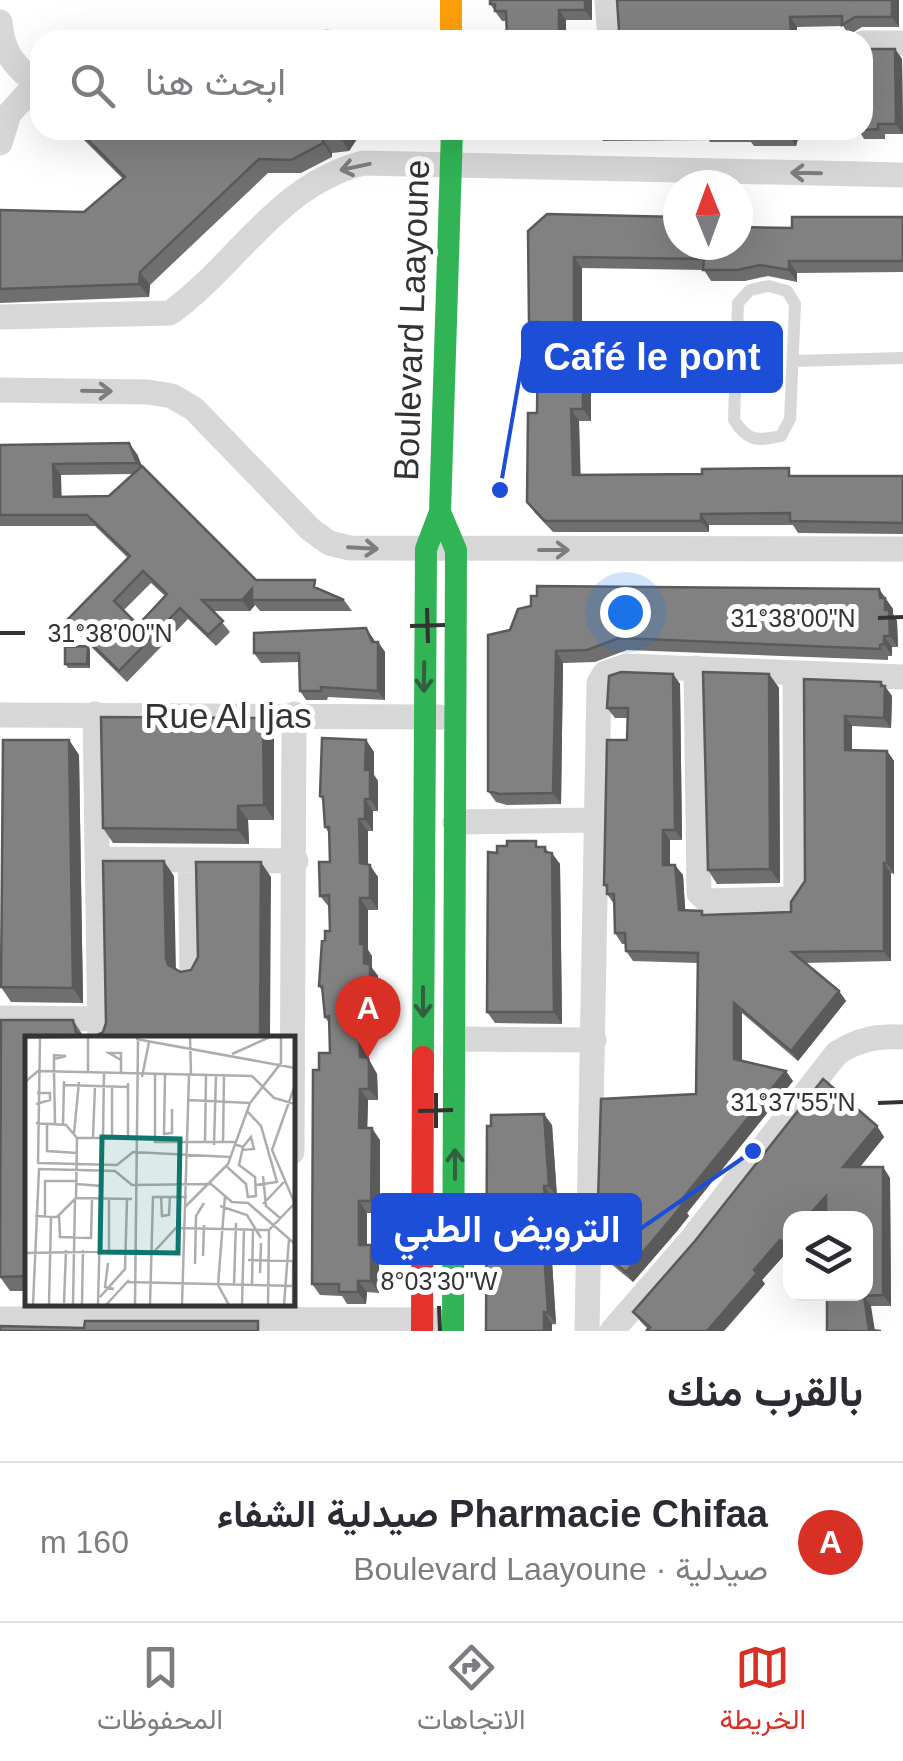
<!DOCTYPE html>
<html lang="ar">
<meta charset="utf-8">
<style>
body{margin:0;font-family:Arial,Vazirmatn,sans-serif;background:#f7f7f7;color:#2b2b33;direction:rtl}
.controls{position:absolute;right:30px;bottom:30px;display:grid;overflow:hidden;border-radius:20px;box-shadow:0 10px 40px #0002}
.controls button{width:90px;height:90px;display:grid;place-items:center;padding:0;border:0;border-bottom:2px solid #e1e1e2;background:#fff;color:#2b2b33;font:50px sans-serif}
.compass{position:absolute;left:663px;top:170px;width:90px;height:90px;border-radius:50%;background:#fff;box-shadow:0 10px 40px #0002;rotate:359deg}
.you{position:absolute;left:625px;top:612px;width:35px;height:35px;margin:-25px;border:8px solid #fff;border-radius:50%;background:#1a73e8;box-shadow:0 0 0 15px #1a73e833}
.badge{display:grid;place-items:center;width:65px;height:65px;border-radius:50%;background:#d93025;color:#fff;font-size:32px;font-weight:700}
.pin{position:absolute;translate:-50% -82px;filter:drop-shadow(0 2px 5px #0008)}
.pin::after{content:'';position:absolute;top:52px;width:35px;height:30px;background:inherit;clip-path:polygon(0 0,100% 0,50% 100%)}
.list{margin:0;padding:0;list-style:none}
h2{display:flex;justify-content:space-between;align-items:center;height:130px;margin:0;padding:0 40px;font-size:42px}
h2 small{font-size:32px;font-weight:400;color:#7c7c81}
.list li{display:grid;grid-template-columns:65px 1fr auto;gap:30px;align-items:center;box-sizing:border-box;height:160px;padding:0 40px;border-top:2px solid #e1e1e2}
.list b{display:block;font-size:38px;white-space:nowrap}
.list p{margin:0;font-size:32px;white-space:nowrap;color:#7c7c81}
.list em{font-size:32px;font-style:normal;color:#7c7c81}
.icon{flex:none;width:55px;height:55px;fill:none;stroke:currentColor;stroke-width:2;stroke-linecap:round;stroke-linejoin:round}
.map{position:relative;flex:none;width:903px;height:1331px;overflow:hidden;direction:ltr}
.search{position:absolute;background:#fff;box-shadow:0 10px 40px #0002;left:30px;right:30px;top:30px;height:110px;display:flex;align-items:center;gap:25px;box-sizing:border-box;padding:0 35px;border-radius:30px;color:#7c7c81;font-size:38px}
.sheet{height:290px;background:#fff}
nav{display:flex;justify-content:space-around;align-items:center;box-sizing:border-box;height:140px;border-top:2px solid #e1e1e2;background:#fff;font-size:28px;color:#7c7c81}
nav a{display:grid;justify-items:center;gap:5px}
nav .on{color:#d93025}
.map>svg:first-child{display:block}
</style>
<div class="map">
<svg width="903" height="1331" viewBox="0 0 903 1331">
<rect width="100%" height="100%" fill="#fff"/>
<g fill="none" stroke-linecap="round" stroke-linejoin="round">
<path stroke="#d7d7d7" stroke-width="12" d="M769,286l18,5 8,13 -5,115 -9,17c-24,5 -33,6 -47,-16l4,-117 12,-13z
M793,361l110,-3"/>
<path stroke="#d7d7d7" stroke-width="25" d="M607,0l3,40
M0,22c3,35 16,43 40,66
M863,43h40
M0,143l9,-29 27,-30
M0,317l170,-4c69,-50 106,-127 193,-150l540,12
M0,390l148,2 24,4 22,13 116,120 19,14 21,5 553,1
M696,668l3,225 8,8 83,-2 6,-8 -1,-218
M95,714l5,324
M0,715l440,2
M455,822l140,-2
M98,859l198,2
M190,861l2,110
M0,1018l100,1
M456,1039l138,1
M292,1152l2,-438
M0,1319l435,1
M587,1331l12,-648 6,-10 21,-7 277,11
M612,1331l78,-90 147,-188c22,-14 40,-17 66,-16"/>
<path stroke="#30b455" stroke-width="22" d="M440,512l16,38 -3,781
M423,1057l3,-508 14,-37 12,-382"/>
<path stroke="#ff9f0a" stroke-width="22" d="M451,0v40"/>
<path stroke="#e5322d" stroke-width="22" d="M422,1331l1,-274"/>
</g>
<path fill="#6f6f6f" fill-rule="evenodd" d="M592,0v20h-26v20h-59l-1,-19h-4l-12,-17z
M899,0v27h-37l-13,8 -6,-9 -46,1 -183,13z
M895,49l7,10 1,75h-18v5h-21l-3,-5 -62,1 -3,11h-42l-3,-4h-41l-1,-2 -106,1 -7,-10v-1h267z
M74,130h289l-14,21 -17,2v4l-31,16h-33l-118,112 -1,12 -149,6v-93l84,2 39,-33z
M903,217v55l-106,1v9l-29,-6 -23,5h-34l-7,-11 -122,-2v58l9,11v84h-12l1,54 323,1v58l-105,-1 -5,-8h-84v7h-156l-18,-19 -8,-11 10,-89 1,-79 -9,-12 -1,-91 150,14 114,-17z
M0,445l137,9 5,12 114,114 66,10 22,10 8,11h-92l-5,-6 -5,6h-37l17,21 -14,14 -28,-27 -61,63 -52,-51 -8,-11 61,-62 -33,-32h-95zM133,474l-24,22 -48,1v-22zM151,583l14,13 -27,29 -15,-14z
M879,589l14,20v5l4,7 1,26h-6v9h-4v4l-261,-10 -32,12 -32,1 -2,141 -54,1 -11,-3 -8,-11v-156z
M373,638l2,4h3l7,10v48l-57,-3 -1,3h-21l-6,-9 -1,-29 -38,1 -7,-10z
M88,646l2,4v18h-22l-3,-4z
M673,674l7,10 2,156h-12v25l13,10 2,36h17l2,4 87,-3 14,-31 -1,-202 81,7 7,10 -1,32 -39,-2v24l35,1 7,10v113l-3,-1v88l-86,2 34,28 7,10 -48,60 -56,-48v47l51,21 -106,132 2,3 -12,15 -44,51 -28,-23 -8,-10 28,-36h-20l-7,-11 98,-108 2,-131 -65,-2 -7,-10v-7h-4l-7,-11 -1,-29 -7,-10v-5l-3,-4 23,-145 1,-22h-13l-8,-10z
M769,674l10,14 1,195 -63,1 -9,-14z
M263,718l11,14v88h-26l1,24 -136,-1 -10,-15z
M69,740l10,15 4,248 -72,-1 -10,-15z
M366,740l8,12v23l4,6v30h-5v20h-5v34l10,12v33h-10v40l4,6v12l6,8v25h-6l1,21h-6l1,36 9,16 1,26h-10l-1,28 13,12v73h-13v32l12,11v37l-12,-1 -1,12h-19l-5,-8 -22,-1 -8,-11 7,-214 11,-17 -1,-30 -4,-6 -3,-26 -3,-5 6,-46 5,-9 -1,-24 -9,-11 10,-34 -1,-29 -4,-6 -1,-25 -4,-6z
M540,847l9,5 11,12 2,160 -67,-1 -8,-11z
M1,1020h72l11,17 -56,1v253h-18l-10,-14z
M552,1125l5,72h-5l5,64h-5l4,63 -70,7z
M877,1126l7,11 -24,30h23l7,11 1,128h-20l-44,25 -1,-116 -3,3h-33v35l-2,-2 -26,29 3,4 -117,45 -7,-7 -8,-10z"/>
<path fill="#5a5a5a" d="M585,0h7v20l-7,-10z
M892,0h7v27l-7,-10z
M559,10l7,10v20h-7z
M790,17l7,10v13h-6z
M895,49l7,10 1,75 -7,-10z
M344,130h19l-14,21 -9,-14z
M791,130h5l3,5 -3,11 -7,-10z
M323,139l9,14v4l-9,-14z
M574,257l8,11v69l-8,-12z
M789,261l8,12v9l-8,-12z
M140,272l10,13 -1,12 -10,-13z
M583,326l8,11v84l-8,-12z
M571,409l8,12 2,65 -8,-11z
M129,443l8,11 8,20 -8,-11z
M53,464l8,11 1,33 -8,-11z
M701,514l8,11v7l-8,-11z
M252,589v11l3,5 -5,6 -8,-11z
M879,589l14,20v5l4,7 1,26 -8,-11 -5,-26 -5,-12z
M366,628l7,10 5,13v-9l7,10v48l-7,-9 -6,-49z
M884,636l8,11v9l-8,-12z
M88,646l2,4v18l-3,-4z
M556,651l7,12 -2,141 -8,-11z
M673,674l7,10 2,156 -7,-10z
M769,674l10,14 1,195 -10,-14z
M881,682l11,14 -1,32 -7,-10z
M845,716l7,10v34l-7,-10z
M263,718l11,14v88l-10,-15z
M69,740l10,15 4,248 -10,-15z
M366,740l8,12v23l4,6v30l-8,-12 -5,-29z
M887,751l7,10v113l-7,-11z
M365,799l8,12v20l-8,-12z
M238,806l10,14 1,24 -11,-14z
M359,819l9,12v44l-8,-12z
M663,830l7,10v35l-7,-10z
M545,847l7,11v-5l8,11 2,160 -8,-12z
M164,861l10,15 2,96 -8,-7 -2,-7z
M261,862l10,15 -1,161h-10z
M884,863l7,10v88l-7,-10z
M370,865l8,12v33l-8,-12z
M675,865l8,10 3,46 -7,-11z
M360,898l8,12v40l4,6v12l6,8v25l-8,-11 -10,-46z
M364,990l8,11 1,21 -8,-11z
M839,991l7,10 -48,60 -7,-10z
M734,1003l8,10v56l-8,-10z
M359,1011l8,11 1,36 9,16 1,26 -9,-11 -9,-32z
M786,1071l7,10 -106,132 2,3 -12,15 -44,51 -7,-10z
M360,1089l8,11 -1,40 -8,-12z
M544,1114l8,11 5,72 -8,-11z
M877,1126l7,11 -33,41 -8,-11z
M372,1128l8,12v73l-9,-12z
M883,1167l7,11 1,128 -8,-11z
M544,1186l8,11 5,64 -8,-12z
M826,1196l8,11 -11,11h-11l-3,-3z
M359,1201l8,12v43l-8,-11z
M790,1234v18l-6,-9z
M780,1240l8,11 -26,29 3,4 -41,47h-17l47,-61z
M371,1245l8,11v37l-8,-12z
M544,1250l8,11 4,63 -8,-11z
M358,1281l9,11 -1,12 -8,-12z
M864,1296l7,10 4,25h-5z
M544,1312l8,12v7h-8z"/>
<path fill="#818181" stroke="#5a5a5a" stroke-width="2.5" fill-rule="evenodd" d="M490,0h95v10h-26v30h-52l-1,-29h-11v-7h-5z
M617,0h275v17h-37l-13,8v-9l-52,1 1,23h-177l5,-10z
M326,31l20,1 2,4 32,1v3h-80v-6l25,1z
M863,49h32l1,75h-18v5l-15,1z
M78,130h266l-4,7 -17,2v4l-32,17 -32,-1 -119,113 -1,12 -139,5v-79l84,2 41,-35z
M596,130h99l-99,1z
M704,130h87l-2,6h-41l-1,-4 -43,1z
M547,214l131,3v28h60v-18l54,1v-11h111v44h-114v9l-29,-5 -23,5h-34l1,-11 -130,-2v68l9,1v83h-12l2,66 129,-1v-5l87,-1v8h114v47l-113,-2v-8l-89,1v7h-156l-18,-19 1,-89h9l1,-91h-9l-1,-91z
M129,443l8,20 -84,1 1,33 55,-1 33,-30 114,114h59l-1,7 30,13h-92v-11l-10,11h-40l21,21 -15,14 -28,-27 -61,63 -52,-51 63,-64 -43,-41h-87v-70zM143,571l24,23 -29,31 -24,-24z
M537,586l342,3 1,9h5v12h4l1,26h-6v8l-4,1v4l-261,-11 -32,12 -31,1 -3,142 -54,1 -11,-3v-156l22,-5 8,-21 13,-3v-10h6z
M366,628l6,14h6v49l-57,-4v4h-21l-1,-38h-45v-20z
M88,646l-1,18h-22v-17z
M621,672l52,2 2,156h-12v35h12l4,45 23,1v4l89,-3v-10l14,-21 -1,-202 77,3v4h4l-1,32 -39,-2v34l42,1v112h-3v88l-92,1 47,39 -48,60 -57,-48v56l52,12 -107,132 3,2 -12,15 -44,52 -29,-23 36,-46 -35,-1 3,-103 95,-5 2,-141 -72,-2 -1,-18h-10l-1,-39h-7v-9h-3l3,-145h20l1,-32h-21l2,-32z
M703,672l66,2 1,195 -62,1z
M101,717l162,1 1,87 -26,1v24l-135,-2z
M322,738l44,2 -1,30h5v29h-5v20h-6l1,44 10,2v33h-10v46h4v19l6,2v25h-6l1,21h-6l1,46 8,1 1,5v26h-9l-1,39h13l-1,73h-12v44h12v36h-13v11h-19v-8h-27l1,-214h6v-17h11l-1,-37 -4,1 -3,-31h-3l3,-45 3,-1v-9h5l-1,-36 -9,1 -1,-34h11l-1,-35h-4l-2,-30 -3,-1z
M3,740h66l4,248 -72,-1z
M507,841h29v6h9v5l7,1 2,159h-67l1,-160 9,1v-7h10z
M103,861h61l2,97 2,7 13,7 10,-2 7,-13 -2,-95h65l-1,176h-169l12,-6 3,-9z
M1,1020h72l3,12 11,6h-59v238l-28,1z
M823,1079l54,47 -34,41h40v128l-19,1 5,34 12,1h-54v-37h39v-76h-40v-22l-17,19 -2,-2 -4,5h-13v16l-6,9 -4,-3 -26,30 3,3 -50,58h-58l-2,-1 3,-3 -17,-15 62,-71z
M544,1114l5,72h-5l5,63 -5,1 4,63 -4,-1v19h-58l1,-205h4v-11z
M85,1321h173v10h-258v-5l84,2z"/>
<defs><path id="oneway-shaft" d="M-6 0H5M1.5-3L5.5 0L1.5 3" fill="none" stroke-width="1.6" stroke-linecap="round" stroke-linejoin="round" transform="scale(2.5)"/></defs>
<g stroke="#7d7d7d">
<use href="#oneway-shaft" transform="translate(355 167) rotate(168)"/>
<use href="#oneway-shaft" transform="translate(806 173) rotate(-179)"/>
<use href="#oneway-shaft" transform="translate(97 391) rotate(1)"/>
<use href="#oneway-shaft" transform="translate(363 548) rotate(3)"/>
<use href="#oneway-shaft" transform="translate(554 550)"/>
</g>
<g stroke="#32603f">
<use href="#oneway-shaft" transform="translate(424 677) rotate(91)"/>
<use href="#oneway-shaft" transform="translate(423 1002) rotate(90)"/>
<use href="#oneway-shaft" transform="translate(455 1164) rotate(-90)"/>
</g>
<path fill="none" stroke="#333" stroke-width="4" d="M427,608l1,35M878,618l25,-1M410,626l35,-1M0,633h25M436,1093v35M878,1103l25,-1M418,1111l35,-1M439,1306l1,25"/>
<g text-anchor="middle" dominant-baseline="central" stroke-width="10" stroke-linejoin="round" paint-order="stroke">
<g font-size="35" fill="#333" stroke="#fff">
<text transform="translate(411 320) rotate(-88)">Boulevard Laayoune</text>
<text x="228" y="715">Rue Al Ijas</text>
</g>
</g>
<g transform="translate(25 1036)">
<rect width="270" height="270" fill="#fff"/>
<path fill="none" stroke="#adadad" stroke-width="2.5" d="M63,1v35M165,1l1,38M0,2l48,-1M111,3l159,29M207,18l38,-17M29,23l12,-3 -12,-1v16l1,53M96,37v-20h-12l12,7M140,38l-1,60 8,-1v-24M130,39v67h80M117,41l7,-35M0,46l13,-11 214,5 22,22 21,6M39,49l64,2M270,49l-23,65 23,54M163,64l62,3M11,68l14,-4v-7h-13M221,74l15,16 16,56 -21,3M22,88v27l30,2M38,89l1,-44M49,97l5,-51M68,101l2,-51M78,101l1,-65M52,102h56M87,102v-52M103,102v-55M180,106l1,-67M198,107l1,-68M209,108l9,3 -4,18 16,12 1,19 -8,1M189,109l2,-70M217,114l12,-1 -3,-12 -8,10M13,127l79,2 16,-13 97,5M13,128l2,-127M201,130l20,18 2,14M238,140l3,30 14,12M51,148l25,2 -3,118M136,160l1,20 7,-1 1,-19M200,160l-7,89 11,20M51,162l56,1M238,168l21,-22M195,170l27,9 14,23M160,171l43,-43 22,-61 31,-40v-26M34,179l1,22 31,1 1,-39M10,180l22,1 19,-19 1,-60 -11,-13 -30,-2M20,181v-36h31M84,215v-52M0,217l114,-2M126,219l25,-27 93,2M178,220l1,-31M223,224l47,1M83,227l-3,24 9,2M170,228l1,-48 8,-13M235,237l1,-30M102,246l168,4M209,249l2,-62M227,249l1,-55M75,261l25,-28 2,-70M39,267l2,-53M57,268l1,-54M8,269l6,-136 76,2 17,14 79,-1 21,18 16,1 47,41M24,269l2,-88M48,269l2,-106M81,269l23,-25M110,269l3,-264M125,269l3,-108h34M157,269l7,-230M217,269l2,-75M243,269l1,-75 26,-27M259,269l5,-66M268,269v-44"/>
<path fill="#0f766e" fill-opacity="0.15" stroke="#0f766e" stroke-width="5" d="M77,101l78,2 -2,114 -78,-1z"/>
<rect width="270" height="270" fill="none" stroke="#333" stroke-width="5"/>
</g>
<g font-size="25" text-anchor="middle" fill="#333" stroke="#fff" stroke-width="10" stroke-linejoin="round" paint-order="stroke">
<text x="793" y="627">31°38'00"N</text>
<text x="110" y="642">31°38'00"N</text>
<text x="793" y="1111">31°37'55"N</text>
<text x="439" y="1290">8°03'30"W</text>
</g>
<path fill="none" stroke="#1d4ed8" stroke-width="4" d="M500 490L523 357M753 1151L640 1229"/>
<g fill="#1d4ed8" stroke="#fff" stroke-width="4">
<circle cx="500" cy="490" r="10"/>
<circle cx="753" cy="1151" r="10"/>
</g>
<g fill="#1d4ed8" stroke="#1d4ed8" stroke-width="4">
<rect x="523" y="323" width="258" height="68" rx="10"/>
<rect x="373" y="1195" width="267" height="68" rx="10"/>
</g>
<g font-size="38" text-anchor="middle" font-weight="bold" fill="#fff">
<text x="652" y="370">Café le pont</text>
<text x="507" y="1242">الترويض الطبي</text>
</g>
</svg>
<div class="controls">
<button><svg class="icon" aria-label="layers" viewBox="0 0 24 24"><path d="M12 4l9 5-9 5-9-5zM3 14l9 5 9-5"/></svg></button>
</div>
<svg class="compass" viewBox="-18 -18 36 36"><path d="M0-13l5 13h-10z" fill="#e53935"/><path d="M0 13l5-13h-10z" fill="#7c7c81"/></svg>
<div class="you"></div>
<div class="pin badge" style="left:368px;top:1058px">A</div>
<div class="search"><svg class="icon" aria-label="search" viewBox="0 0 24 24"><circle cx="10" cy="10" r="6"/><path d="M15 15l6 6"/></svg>ابحث هنا</div>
</div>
<section class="sheet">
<h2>بالقرب منك<small></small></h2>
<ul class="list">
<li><span class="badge">A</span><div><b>Pharmacie Chifaa صيدلية الشفاء</b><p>صيدلية · Boulevard Laayoune</p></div><em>160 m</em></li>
</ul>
</section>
<nav>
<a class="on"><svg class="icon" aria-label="map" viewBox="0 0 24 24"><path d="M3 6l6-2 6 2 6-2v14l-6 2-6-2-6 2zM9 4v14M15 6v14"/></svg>الخريطة</a>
<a><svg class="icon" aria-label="directions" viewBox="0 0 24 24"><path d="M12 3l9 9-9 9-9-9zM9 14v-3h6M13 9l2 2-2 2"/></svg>الاتجاهات</a>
<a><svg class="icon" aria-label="saved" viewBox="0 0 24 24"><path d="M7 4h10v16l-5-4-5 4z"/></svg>المحفوظات</a>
</nav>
